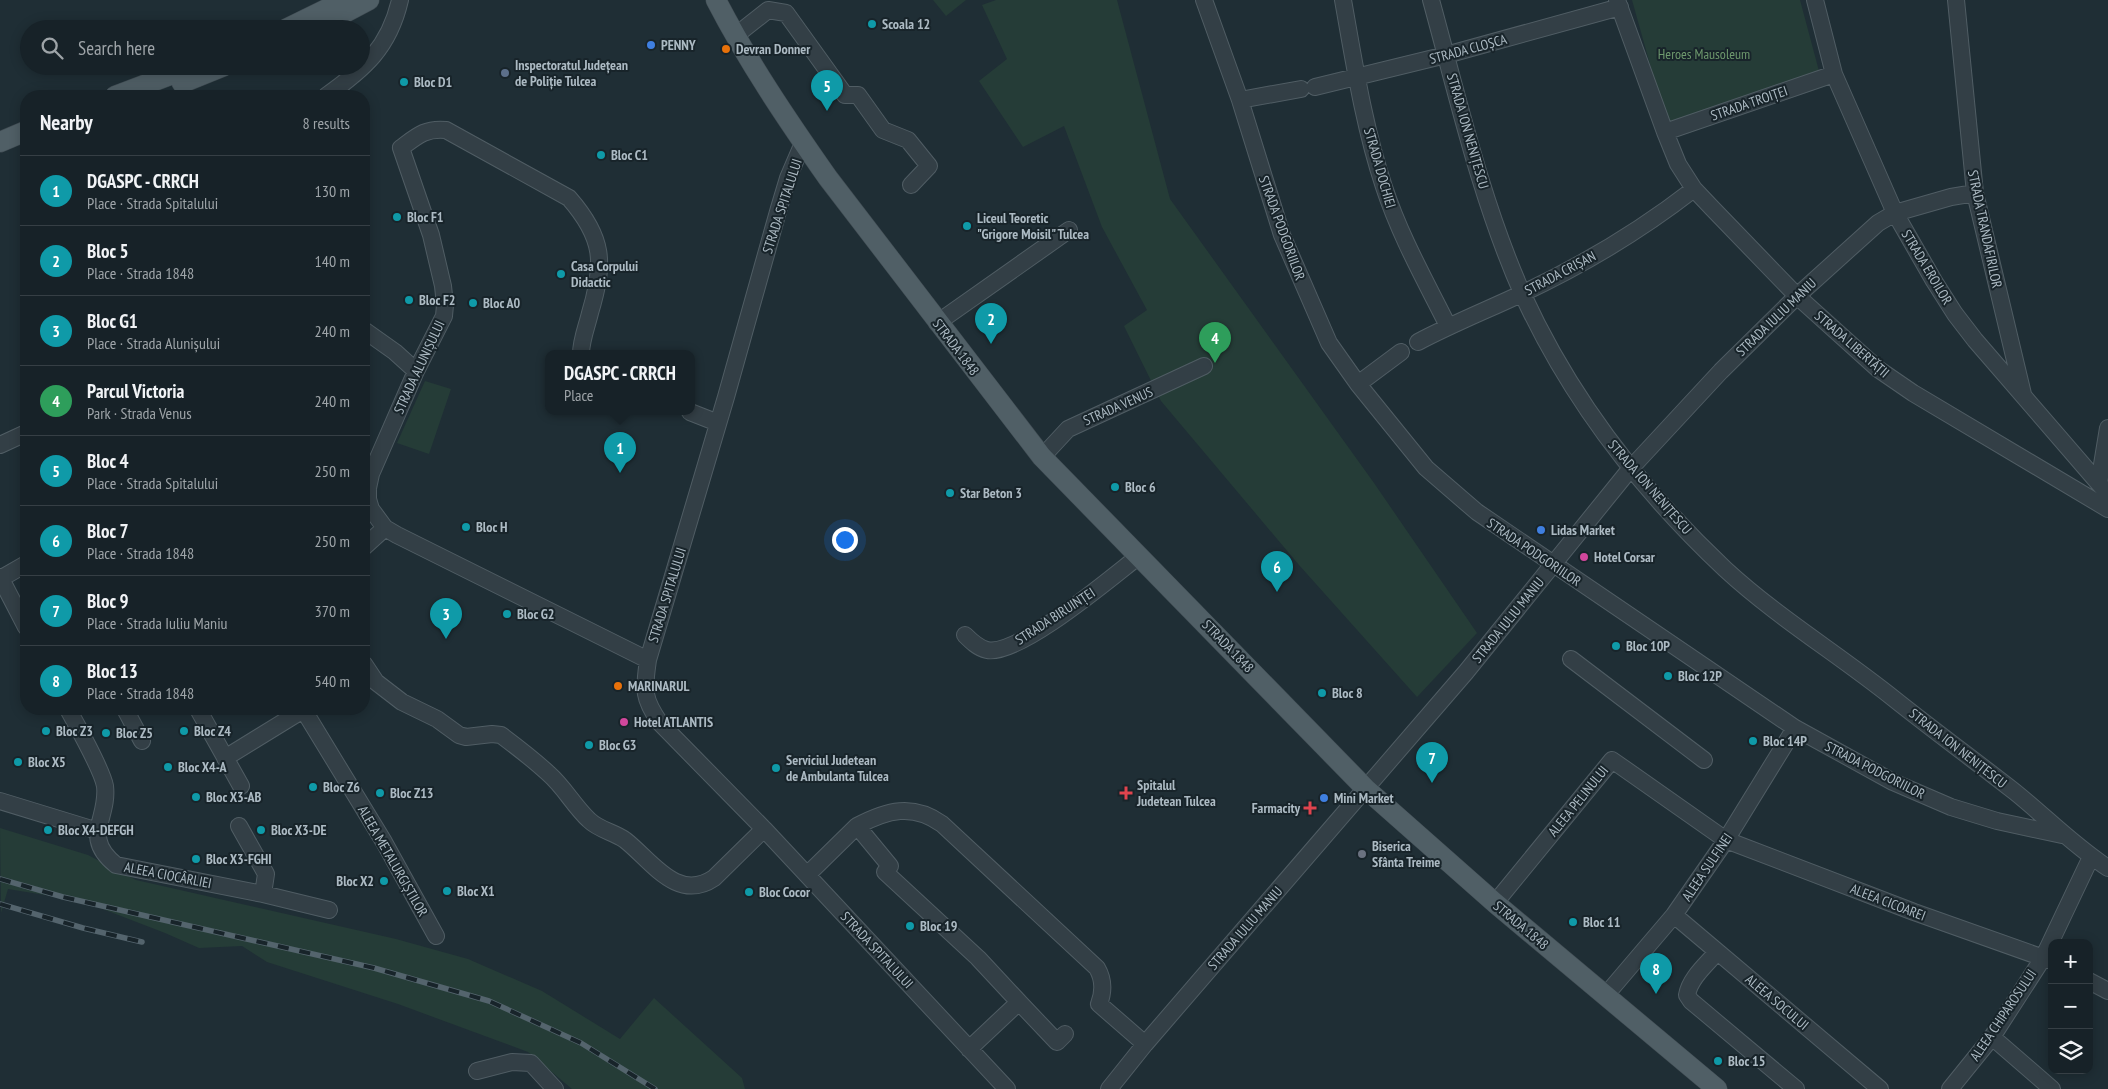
<!DOCTYPE html>
<meta charset="utf-8">
<style>
body{margin:0;font-family:"PT Sans Narrow",sans-serif;background:#242f34;color:#f1f3f6}
.controls{position:absolute;right:15px;bottom:15px;display:grid;overflow:hidden;border-radius:10px;box-shadow:0 2px 12px #0003}
.controls button{width:45px;height:45px;display:grid;place-items:center;padding:0;border:0;border-bottom:1px solid #363f45;background:#172228;color:#f1f3f6;font:25px sans-serif}
.you{position:absolute;left:844px;top:539px;width:18px;height:18px;margin:-12px;border:4px solid #fff;border-radius:50%;background:#1a73e8;box-shadow:0 0 0 8px #1a73e833}
.badge{display:grid;place-items:center;width:32px;height:32px;border-radius:50%;background:#7fc9f6;color:#fff;font-size:16px;font-weight:700}
.pin{position:absolute;translate:-50% -41px;filter:drop-shadow(0 1px 2px #0008)}
.pin::after{content:'';position:absolute;top:26px;width:18px;height:15px;background:inherit;clip-path:polygon(0 0,100% 0,50% 100%)}
.popup{position:absolute;left:545px;top:350px;width:150px;height:65px;box-sizing:border-box;display:grid;place-content:center;border-radius:10px;background:#172228;filter:drop-shadow(0 1px 4px #0005);font-size:16px;white-space:nowrap;color:#9ea4a8}
.popup b{font-size:19px;color:#f1f3f6}
.popup::after{content:'';position:absolute;left:50%;top:100%;margin-left:-10px;border:10px solid transparent;border-top-color:#172228}
.list{margin:0;padding:0;list-style:none}
h2{display:flex;justify-content:space-between;align-items:center;height:65px;margin:0;padding:0 20px;font-size:21px}
h2 small{font-size:16px;font-weight:400;color:#9ea4a8}
.list li{display:grid;grid-template-columns:32px 1fr auto;gap:15px;align-items:center;box-sizing:border-box;height:70px;padding:0 20px;border-top:1px solid #363f45}
.list b{display:block;font-size:19px;white-space:nowrap}
.list p{margin:0;font-size:16px;white-space:nowrap;color:#9ea4a8}
.list em{font-size:16px;font-style:normal;color:#9ea4a8}
.icon{flex:none;width:28px;height:28px;fill:none;stroke:currentColor;stroke-width:2;stroke-linecap:round;stroke-linejoin:round}
.map{position:relative;flex:none;width:2108px;height:1089px;overflow:hidden}
.search{position:absolute;background:#172228;box-shadow:0 2px 12px #0003;left:20px;top:20px;width:350px;height:55px;display:flex;align-items:center;gap:12px;box-sizing:border-box;padding:0 18px;border-radius:28px;color:#9ea4a8;font-size:19px}
.panel{position:absolute;background:#172228;box-shadow:0 2px 12px #0003;left:20px;top:90px;width:350px;height:625px;border-radius:20px}
.map>svg:first-child{display:block}
</style>
<div class="map">
<svg width="2108" height="1089" viewBox="0 0 2108 1089">
<rect width="100%" height="100%" fill="#1f2e35"/>
<path fill="#253c37" d="M933,0h33l-20,16z
M996,0h121l53,199 204,284 103,150 -60,64 -118,-132 -138,-164 -37,-75 23,-16 -45,-83 -38,-101 -41,21 -44,-66 28,-22 -25,-54z
M1632,0h168l19,71 -152,54z
M425,381l26,8 -22,65 -32,-11z
M0,828l88,27 48,25 260,59 72,20 74,32 78,48 34,-41 88,80 3,11h-173l-44,-37 -130,-48 -131,-42 -25,-16 -43,2 -34,-15 -83,-32 -74,-12 -7,24z"/>
<g fill="none" stroke-linecap="round" stroke-linejoin="round">
<g stroke="#505d64" stroke-width="18">
<path id="minor" d="M1204,0l36,100 42,135 47,108 29,41 68,84 51,44 318,216 98,54 58,25 46,14 65,14
M1343,0c11,62 21,127 41,187 16,49 41,93 64,139
M1431,0c27,98 50,201 92,295 48,105 118,195 202,274 52,48 113,85 168,129 40,32 81,62 122,94 31,25 59,54 93,76
M1617,0l48,132 13,32 16,25 18,19 85,88 81,73 35,24 195,116
M1815,0l19,74 61,139 39,68 21,33 20,26 133,154
M1956,0l19,193 48,201
M735,36l33,-26 18,3 59,82h13l25,35 25,10 21,26 -18,19
M1315,87l131,-32 174,-48
M326,96c38,-27 63,-48 74,-96
M1240,100l61,-11
M1665,132l169,-58
M803,143l-15,35 -9,30 -53,189 -78,263c-4,29 -6,37 12,63l104,106 243,260
M937,323l132,-93
M364,330l31,22 21,19
M1418,342c34,-18 69,-32 103,-48 62,-29 119,-63 173,-105
M581,354c0,-14 6,-28 9,-41 15,-50 14,-75 -21,-115l-123,-68c-21,-2 -29,6 -45,18l30,87 12,51 2,19 -1,11 -28,55 -45,103 -3,14v11l3,10 14,19 12,7 251,125
M1358,384l43,-32
M690,412l28,11
M0,445l26,-12
M1042,457l26,-28 136,-63
M2099,483l9,-55
M364,547l21,-19
M0,577l26,50
M0,579l26,-15
M965,635c6,6 13,13 22,15 31,7 126,-74 152,-94
M1571,659l133,101
M364,664l12,18 26,20 35,17 22,16 7,2 26,-3 9,1c16,12 33,25 48,39 15,13 25,32 40,46 10,10 25,12 36,20 26,20 52,63 89,38l50,-49
M68,709c9,17 34,60 37,77 4,33 -24,51 11,79l147,29 66,16
M125,709l17,32
M198,709l43,77
M303,709l81,133 52,94
M225,758l78,-48
M0,801l98,30
M239,826l27,48 -3,20
M857,826c30,-16 56,-23 85,-2l155,144c7,12 7,23 2,36l46,40
M807,875l50,-49 33,40 -5,6 93,86 41,44
M1495,903l117,-143 114,80 188,72 138,49
M1674,915l206,174
M1717,952c-11,13 -27,26 -30,43l4,6 105,88
M2089,981l19,10
M1605,996l69,-81 52,-75 69,-112
M1992,1037l60,52
M969,1049l50,-47 38,40 8,-8
M477,1071l35,-9 19,1 24,26
M1109,1089l36,-45 321,-372 165,-204 90,-97 76,-75 81,-73 17,-10 56,-16 24,-4
M1950,1089l42,-52 51,-79 48,-101"/>
</g>
<g stroke="#3f4b52" stroke-width="21">
<path id="major" d="M716,0c32,62 72,121 112,178l214,279 324,332 129,114 222,186
M335,18l34,-18
M286,29l59,-29
M182,83l42,-17
M115,96l79,-30
M0,142l26,-11"/>
</g>
<use href="#minor" stroke="#333f46" stroke-width="16"/>
<use href="#major" stroke="#505f66" stroke-width="20"/>
<g stroke="#54646d" stroke-width="5.5">
<path id="rail" d="M0,879l63,18 311,71 115,33 92,42 74,46
M0,904l83,24 59,14"/>
</g>
<use href="#rail" stroke="#18242a" stroke-width="4" stroke-dasharray="11" stroke-linecap="butt"/>
</g>
<g fill="#0f9aa8" stroke="#18242a" stroke-width="2">
<circle cx="872" cy="24" r="5"/>
<circle cx="404" cy="82" r="5"/>
<circle cx="601" cy="155" r="5"/>
<circle cx="397" cy="217" r="5"/>
<circle cx="967" cy="226" r="5"/>
<circle cx="561" cy="274" r="5"/>
<circle cx="409" cy="300" r="5"/>
<circle cx="473" cy="303" r="5"/>
<circle cx="1115" cy="487" r="5"/>
<circle cx="950" cy="493" r="5"/>
<circle cx="466" cy="527" r="5"/>
<circle cx="507" cy="614" r="5"/>
<circle cx="1616" cy="646" r="5"/>
<circle cx="1668" cy="676" r="5"/>
<circle cx="1322" cy="693" r="5"/>
<circle cx="46" cy="731" r="5"/>
<circle cx="184" cy="731" r="5"/>
<circle cx="106" cy="733" r="5"/>
<circle cx="1753" cy="741" r="5"/>
<circle cx="589" cy="745" r="5"/>
<circle cx="18" cy="762" r="5"/>
<circle cx="168" cy="767" r="5"/>
<circle cx="776" cy="768" r="5"/>
<circle cx="313" cy="787" r="5"/>
<circle cx="380" cy="793" r="5"/>
<circle cx="196" cy="797" r="5"/>
<circle cx="48" cy="830" r="5"/>
<circle cx="261" cy="830" r="5"/>
<circle cx="196" cy="859" r="5"/>
<circle cx="384" cy="881" r="5"/>
<circle cx="447" cy="891" r="5"/>
<circle cx="749" cy="892" r="5"/>
<circle cx="1573" cy="922" r="5"/>
<circle cx="910" cy="926" r="5"/>
<circle cx="1718" cy="1061" r="5"/>
</g>
<g fill="#3f7fe0" stroke="#18242a" stroke-width="2">
<circle cx="651" cy="45" r="5"/>
<circle cx="1541" cy="530" r="5"/>
<circle cx="1324" cy="798" r="5"/>
</g>
<g fill="#e8710a" stroke="#18242a" stroke-width="2">
<circle cx="726" cy="49" r="5"/>
<circle cx="618" cy="686" r="5"/>
</g>
<circle fill="#5c6f8a" stroke="#18242a" stroke-width="2" cx="505" cy="73" r="5"/>
<g fill="#d1479c" stroke="#18242a" stroke-width="2">
<circle cx="1584" cy="557" r="5"/>
<circle cx="624" cy="722" r="5"/>
</g>
<g fill="#e0444e" stroke="#18242a" stroke-width="2">
<path d="M1123.5 785.5h5v5h5v5h-5v5h-5v-5h-5v-5h5z"/>
<path d="M1307.5 800.5h5v5h5v5h-5v5h-5v-5h-5v-5h5z"/>
</g>
<circle fill="#6b7280" stroke="#18242a" stroke-width="2" cx="1362" cy="854" r="5"/>
<g text-anchor="middle" dominant-baseline="central" stroke-width="4" stroke-linejoin="round" paint-order="stroke">
<g font-size="14" font-weight="bold" fill="#acbac3" stroke="#18242a" text-anchor="start">
<text x="882" y="24">Scoala 12</text>
<text x="661" y="45">PENNY</text>
<text x="736" y="49">Devran Donner</text>
<text x="515" y="65">Inspectoratul Județean<tspan x="515" dy="16">de Poliție Tulcea</tspan></text>
<text x="414" y="82">Bloc D1</text>
<text x="611" y="155">Bloc C1</text>
<text x="407" y="217">Bloc F1</text>
<text x="977" y="218">Liceul Teoretic<tspan x="977" dy="16">"Grigore Moisil" Tulcea</tspan></text>
<text x="571" y="266">Casa Corpului<tspan x="571" dy="16">Didactic</tspan></text>
<text x="419" y="300">Bloc F2</text>
<text x="483" y="303">Bloc A0</text>
<text x="1125" y="487">Bloc 6</text>
<text x="960" y="493">Star Beton 3</text>
<text x="476" y="527">Bloc H</text>
<text x="1551" y="530">Lidas Market</text>
<text x="1594" y="557">Hotel Corsar</text>
<text x="517" y="614">Bloc G2</text>
<text x="1626" y="646">Bloc 10P</text>
<text x="1678" y="676">Bloc 12P</text>
<text x="628" y="686">MARINARUL</text>
<text x="1332" y="693">Bloc 8</text>
<text x="634" y="722">Hotel ATLANTIS</text>
<text x="56" y="731">Bloc Z3</text>
<text x="194" y="731">Bloc Z4</text>
<text x="116" y="733">Bloc Z5</text>
<text x="1763" y="741">Bloc 14P</text>
<text x="599" y="745">Bloc G3</text>
<text x="786" y="760">Serviciul Judetean<tspan x="786" dy="16">de Ambulanta Tulcea</tspan></text>
<text x="28" y="762">Bloc X5</text>
<text x="178" y="767">Bloc X4-A</text>
<text x="1137" y="785">Spitalul<tspan x="1137" dy="16">Judetean Tulcea</tspan></text>
<text x="323" y="787">Bloc Z6</text>
<text x="390" y="793">Bloc Z13</text>
<text x="206" y="797">Bloc X3-AB</text>
<text x="1334" y="798">Mini Market</text>
<text x="1300" y="808" text-anchor="end">Farmacity</text>
<text x="58" y="830">Bloc X4-DEFGH</text>
<text x="271" y="830">Bloc X3-DE</text>
<text x="1372" y="846">Biserica<tspan x="1372" dy="16">Sfânta Treime</tspan></text>
<text x="206" y="859">Bloc X3-FGHI</text>
<text x="374" y="881" text-anchor="end">Bloc X2</text>
<text x="457" y="891">Bloc X1</text>
<text x="759" y="892">Bloc Cocor</text>
<text x="1583" y="922">Bloc 11</text>
<text x="920" y="926">Bloc 19</text>
<text x="1728" y="1061">Bloc 15</text>
</g>
<g font-size="14" fill="#acbac3" stroke="#18242a">
<text transform="translate(1468 49) rotate(-15)">STRADA CLOȘCA</text>
<text transform="translate(1749 103) rotate(-19)">STRADA TROIȚEI</text>
<text transform="translate(1468 131) rotate(74)">STRADA ION NENIȚESCU</text>
<text transform="translate(1380 168) rotate(74)">STRADA DOCHIEI</text>
<text transform="translate(782 206) rotate(-72)">STRADA SPITALULUI</text>
<text transform="translate(1282 228) rotate(70)">STRADA PODGORIILOR</text>
<text transform="translate(1985 229) rotate(78)">STRADA TRANDAFIRILOR</text>
<text transform="translate(1927 267) rotate(59)">STRADA EROILOR</text>
<text transform="translate(1560 273) rotate(-28)">STRADA CRIȘAN</text>
<text transform="translate(1776 317) rotate(-44)">STRADA IULIU MANIU</text>
<text transform="translate(1852 344) rotate(41)">STRADA LIBERTĂȚII</text>
<text transform="translate(956 347) rotate(53)">STRADA 1848</text>
<text transform="translate(419 367) rotate(-65)">STRADA ALUNIȘULUI</text>
<text transform="translate(1118 406) rotate(-24)">STRADA VENUS</text>
<text transform="translate(1650 487) rotate(49)">STRADA ION NENIȚESCU</text>
<text transform="translate(1534 552) rotate(34)">STRADA PODGORIILOR</text>
<text transform="translate(667 595) rotate(-73)">STRADA SPITALULUI</text>
<text transform="translate(1055 616) rotate(-33)">STRADA BIRUINȚEI</text>
<text transform="translate(1508 620) rotate(-51)">STRADA IULIU MANIU</text>
<text transform="translate(1228 646) rotate(46)">STRADA 1848</text>
<text transform="translate(1958 748) rotate(38)">STRADA ION NENIȚESCU</text>
<text transform="translate(1875 770) rotate(27)">STRADA PODGORIILOR</text>
<text transform="translate(1578 801) rotate(-51)">ALEEA PELINULUI</text>
<text transform="translate(393 861) rotate(60)">ALEEA METALURGIȘTILOR</text>
<text transform="translate(1707 867) rotate(-56)">ALEEA SULFINEI</text>
<text transform="translate(168 875) rotate(11)">ALEEA CIOCÂRLIEI</text>
<text transform="translate(1888 902) rotate(21)">ALEEA CICOAREI</text>
<text transform="translate(1521 925) rotate(40)">STRADA 1848</text>
<text transform="translate(1245 928) rotate(-49)">STRADA IULIU MANIU</text>
<text transform="translate(877 950) rotate(47)">STRADA SPITALULUI</text>
<text transform="translate(1777 1002) rotate(40)">ALEEA SOCULUI</text>
<text transform="translate(2003 1015) rotate(-56)">ALEEA CHIPAROSULUI</text>
</g>
<g font-size="14" fill="#6d986d" stroke="#18242a">
<text x="1704" y="54">Heroes Mausoleum</text>
</g>
</g>
</svg>
<div class="controls">
<button>+</button>
<button>−</button>
<button><svg class="icon" aria-label="layers" viewBox="0 0 24 24"><path d="M12 4l9 5-9 5-9-5zM3 14l9 5 9-5"/></svg></button>
</div>
<div class="you"></div>
<div class="pin badge" style="left:620px;top:473px;background:#0f9aa8">1</div>
<div class="popup"><b>DGASPC - CRRCH</b>Place</div>
<div class="pin badge" style="left:991px;top:344px;background:#0f9aa8">2</div>
<div class="pin badge" style="left:446px;top:639px;background:#0f9aa8">3</div>
<div class="pin badge" style="left:1215px;top:363px;background:#2e9e5b">4</div>
<div class="pin badge" style="left:827px;top:111px;background:#0f9aa8">5</div>
<div class="pin badge" style="left:1277px;top:592px;background:#0f9aa8">6</div>
<div class="pin badge" style="left:1432px;top:783px;background:#0f9aa8">7</div>
<div class="pin badge" style="left:1656px;top:994px;background:#0f9aa8">8</div>
<div class="search"><svg class="icon" aria-label="search" viewBox="0 0 24 24"><circle cx="10" cy="10" r="6"/><path d="M15 15l6 6"/></svg>Search here</div>
<section class="panel">
<h2>Nearby<small>8 results</small></h2>
<ul class="list">
<li><span class="badge" style="background:#0f9aa8">1</span><div><b>DGASPC - CRRCH</b><p>Place · Strada Spitalului</p></div><em>130 m</em></li>
<li><span class="badge" style="background:#0f9aa8">2</span><div><b>Bloc 5</b><p>Place · Strada 1848</p></div><em>140 m</em></li>
<li><span class="badge" style="background:#0f9aa8">3</span><div><b>Bloc G1</b><p>Place · Strada Alunișului</p></div><em>240 m</em></li>
<li><span class="badge" style="background:#2e9e5b">4</span><div><b>Parcul Victoria</b><p>Park · Strada Venus</p></div><em>240 m</em></li>
<li><span class="badge" style="background:#0f9aa8">5</span><div><b>Bloc 4</b><p>Place · Strada Spitalului</p></div><em>250 m</em></li>
<li><span class="badge" style="background:#0f9aa8">6</span><div><b>Bloc 7</b><p>Place · Strada 1848</p></div><em>250 m</em></li>
<li><span class="badge" style="background:#0f9aa8">7</span><div><b>Bloc 9</b><p>Place · Strada Iuliu Maniu</p></div><em>370 m</em></li>
<li><span class="badge" style="background:#0f9aa8">8</span><div><b>Bloc 13</b><p>Place · Strada 1848</p></div><em>540 m</em></li>
</ul>
</section>
</div>
